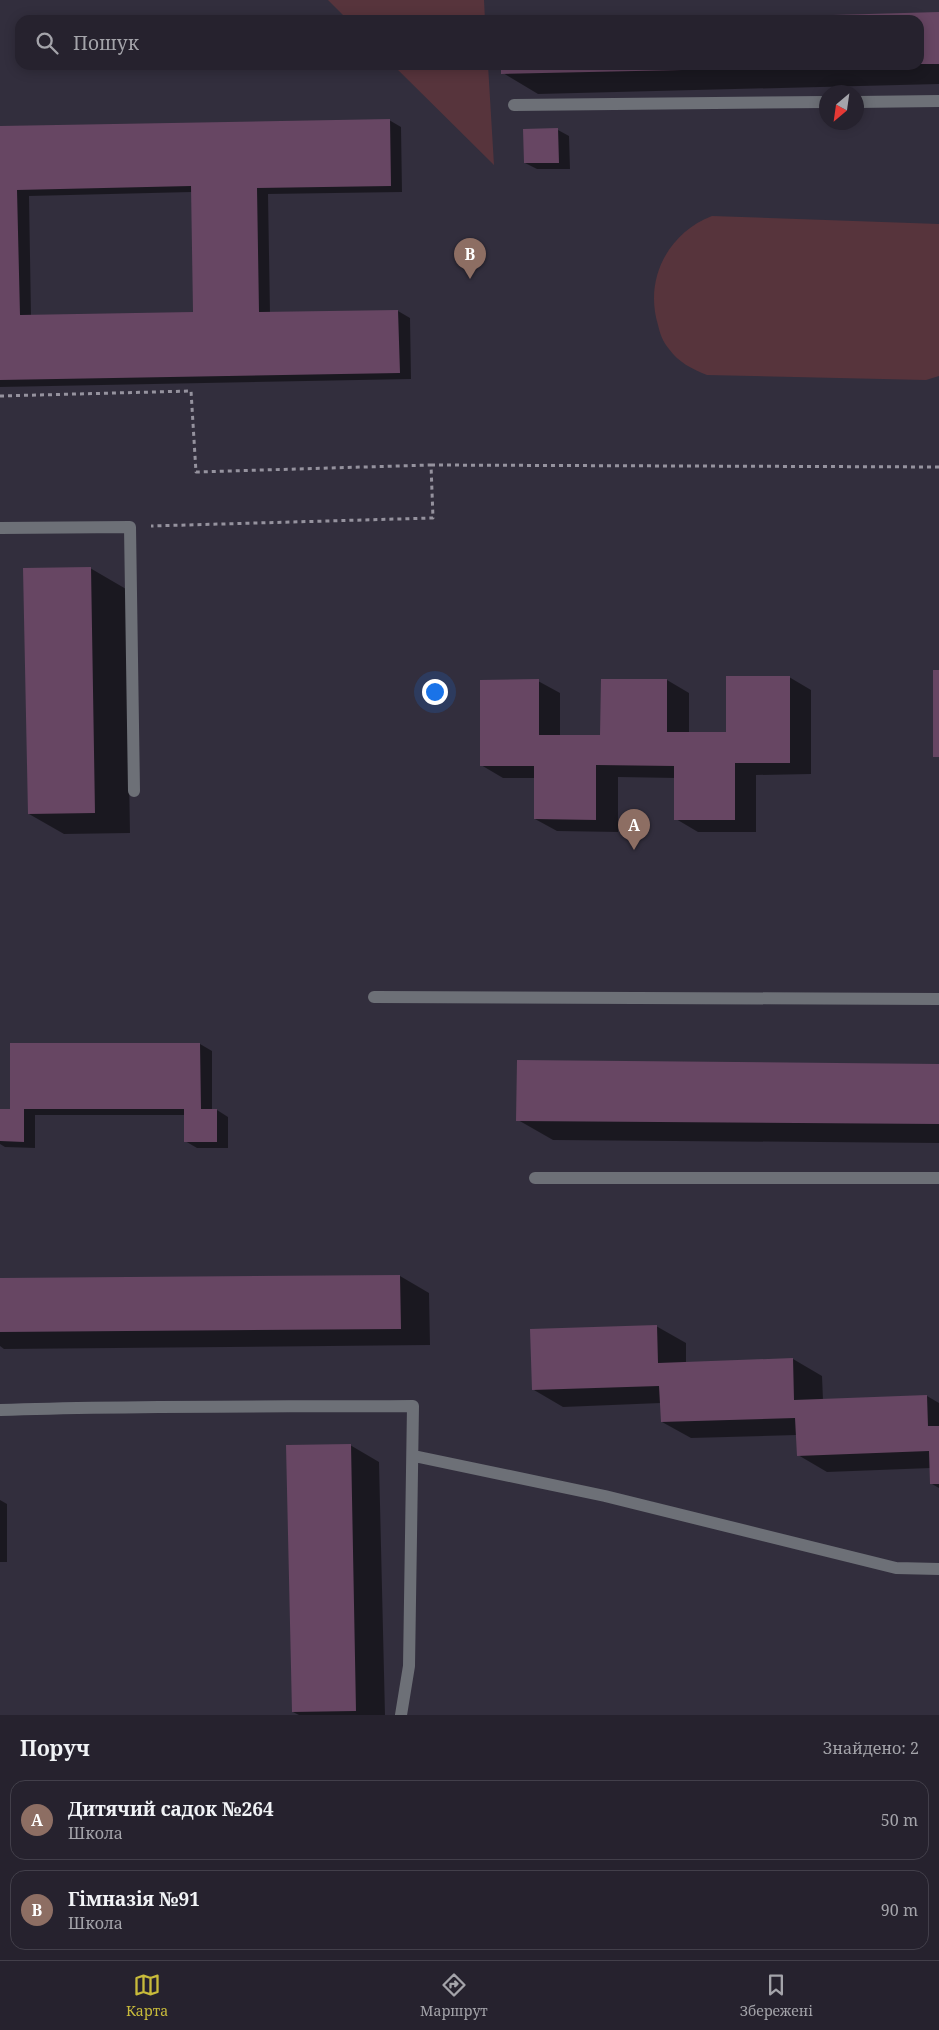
<!DOCTYPE html>
<html lang="uk">
<meta charset="utf-8">
<style>
body{margin:0;font-family:"Noto Serif",serif;background:#322f3a;color:#f1f3f6}
.compass{position:absolute;left:819px;top:85px;width:45px;height:45px;border-radius:50%;background:#26222e;box-shadow:0 2px 12px #0003;rotate:209deg}
.you{position:absolute;left:434px;top:691px;width:18px;height:18px;margin:-12px;border:4px solid #fff;border-radius:50%;background:#1a73e8;box-shadow:0 0 0 8px #1a73e833}
.badge{display:grid;place-items:center;width:32px;height:32px;border-radius:50%;background:#c8bb3b;color:#fff;font-size:16px;font-weight:700}
.pin{position:absolute;translate:-50% -41px;filter:drop-shadow(0 1px 2px #0008)}
.pin::after{content:'';position:absolute;top:26px;width:18px;height:15px;background:inherit;clip-path:polygon(0 0,100% 0,50% 100%)}
.list{margin:0;padding:0;list-style:none}
h2{display:flex;justify-content:space-between;align-items:center;height:65px;margin:0;padding:0 20px;font-size:21px}
h2 small{font-size:16px;font-weight:400;color:#a4a4aa}
.list li{display:grid;grid-template-columns:32px 1fr auto;gap:15px;align-items:center;box-sizing:border-box;height:80px;margin:0 10px 10px;padding:0 10px;border:1px solid #423f4a;border-radius:15px}
.list b{display:block;font-size:19px;white-space:nowrap}
.list p{margin:0;font-size:16px;white-space:nowrap;color:#a4a4aa}
.list em{font-size:16px;font-style:normal;color:#a4a4aa}
.icon{flex:none;width:28px;height:28px;fill:none;stroke:currentColor;stroke-width:2;stroke-linecap:round;stroke-linejoin:round}
.map{position:relative;flex:none;width:939px;height:1715px;overflow:hidden}
.search{position:absolute;background:#26222e;box-shadow:0 2px 12px #0003;left:15px;right:15px;top:15px;height:55px;display:flex;align-items:center;gap:12px;box-sizing:border-box;padding:0 18px;border-radius:15px;color:#a4a4aa;font-size:19px}
.sheet{height:245px;background:#26222e}
nav{display:flex;justify-content:space-around;align-items:center;box-sizing:border-box;height:70px;border-top:1px solid #423f4a;background:#26222e;font-size:14px;color:#a4a4aa}
nav a{display:grid;justify-items:center;gap:2px}
nav .on{color:#c8bb3b}
.map>svg:first-child{display:block}
</style>
<div class="map">
<svg width="939" height="1715" viewBox="0 0 939 1715">
<rect width="100%" height="100%" fill="#322e3d"/>
<path fill="#57343c" d="M328,0h156l1,20h-137z
M393,65h95l6,100z
M712,216l227,8v152l-13,4 -219,-5c-15,-6 -29,-13 -38,-26 -6,-7 -9,-15 -11,-24 -14,-46 10,-92 54,-109z"/>
<path fill="#0007" fill-rule="evenodd" d="M939,13v71l-401,10 -35,-21 -1,-8h417v-45h-287z
M389,120l12,7 1,65 -134,2 2,119 128,-2 12,7 1,61 -411,8v-260zM192,192l3,121 -164,3 -2,-120z
M558,130l11,6 1,33h-33l-12,-6z
M90,568l36,21 4,244 -66,1 -35,-20z
M789,677l22,13v84l-55,1v57h-58l-22,-13v-41l-58,-1v55l-61,-1 -22,-12v-41h-32l-22,-13 57,-84 22,12v43h42l65,-56 22,13v40h38z
M200,1044l12,7v59h5l11,7v31h-31l-12,-7v-26h-150v33l-30,-1 -5,-3v-33l11,-1v-65z
M939,1065v78l-386,-3 -35,-20z
M400,1276l29,17 1,52 -426,4 -4,-3v-67z
M656,1326l30,17v20l107,-4 29,17 1,24 104,-4 12,7v85l-7,-4 -1,-16 -104,4 -29,-17 -1,-20 -106,3 -29,-16 -1,-19 -98,4 -29,-17z
M350,1445l29,17 6,253h-86l-6,-3z
M0,1500l7,4v58h-7z"/>
<path fill="#674663" fill-rule="evenodd" d="M939,12v52h-20v-44h-269z
M501,65h315v2l-315,7z
M390,119l1,67 -134,2 2,124 139,-2 2,63 -400,7v-254zM191,186l2,126 -173,3 -3,-125z
M558,128l1,35h-35l-1,-34z
M91,567l4,246 -67,1 -5,-246z
M933,670h6v87h-6z
M726,676h64v87h-55v57h-61v-54l-78,-1v55l-62,-1v-53h-54v-86l59,-1v56h61l1,-56h66v53h59z
M10,1043h190l1,66h16v33h-33v-33h-160v33l-24,-1v-32h10z
M517,1060l422,4v60l-423,-3z
M400,1275l1,54 -401,3v-54z
M657,1325l1,38 135,-5 1,42 133,-5 1,31h11v58h-9l-1,-33 -132,5 -2,-38 -134,4 -2,-36 -127,4 -2,-61z
M351,1444l5,267 -64,1 -6,-267z"/>
<g fill="none" stroke-linecap="round" stroke-linejoin="round">
<path stroke="#95929e" stroke-width="3" stroke-dasharray="4 4" stroke-linecap="butt" d="M0,396l191,-5 5,81 235,-7 2,53 -282,8
M431,465l508,2"/>
<path stroke="#6d7077" stroke-width="12" d="M856,102l83,-1
M514,105l312,-3
M0,528l130,-1 4,264
M374,997l565,2
M535,1178h404
M0,1410c138,-5 275,-3 413,-4l-4,260 -8,49
M414,1456l191,40 291,72 43,1"/>
</g>
</svg>
<svg class="compass" viewBox="-18 -18 36 36"><path d="M0-13l5 13h-10z" fill="#e53935"/><path d="M0 13l5-13h-10z" fill="#a4a4aa"/></svg>
<div class="you"></div>
<div class="pin badge" style="left:634px;top:850px;background:#8d6e63">A</div>
<div class="pin badge" style="left:470px;top:279px;background:#8d6e63">B</div>
<div class="search"><svg class="icon" aria-label="search" viewBox="0 0 24 24"><circle cx="10" cy="10" r="6"/><path d="M15 15l6 6"/></svg>Пошук</div>
</div>
<section class="sheet">
<h2>Поруч<small>Знайдено: 2</small></h2>
<ul class="list">
<li><span class="badge" style="background:#8d6e63">A</span><div><b>Дитячий садок №264</b><p>Школа</p></div><em>50 m</em></li>
<li><span class="badge" style="background:#8d6e63">B</span><div><b>Гімназія №91</b><p>Школа</p></div><em>90 m</em></li>
</ul>
</section>
<nav>
<a class="on"><svg class="icon" aria-label="map" viewBox="0 0 24 24"><path d="M3 6l6-2 6 2 6-2v14l-6 2-6-2-6 2zM9 4v14M15 6v14"/></svg>Карта</a>
<a><svg class="icon" aria-label="directions" viewBox="0 0 24 24"><path d="M12 3l9 9-9 9-9-9zM9 14v-3h6M13 9l2 2-2 2"/></svg>Маршрут</a>
<a><svg class="icon" aria-label="saved" viewBox="0 0 24 24"><path d="M7 4h10v16l-5-4-5 4z"/></svg>Збережені</a>
</nav>
